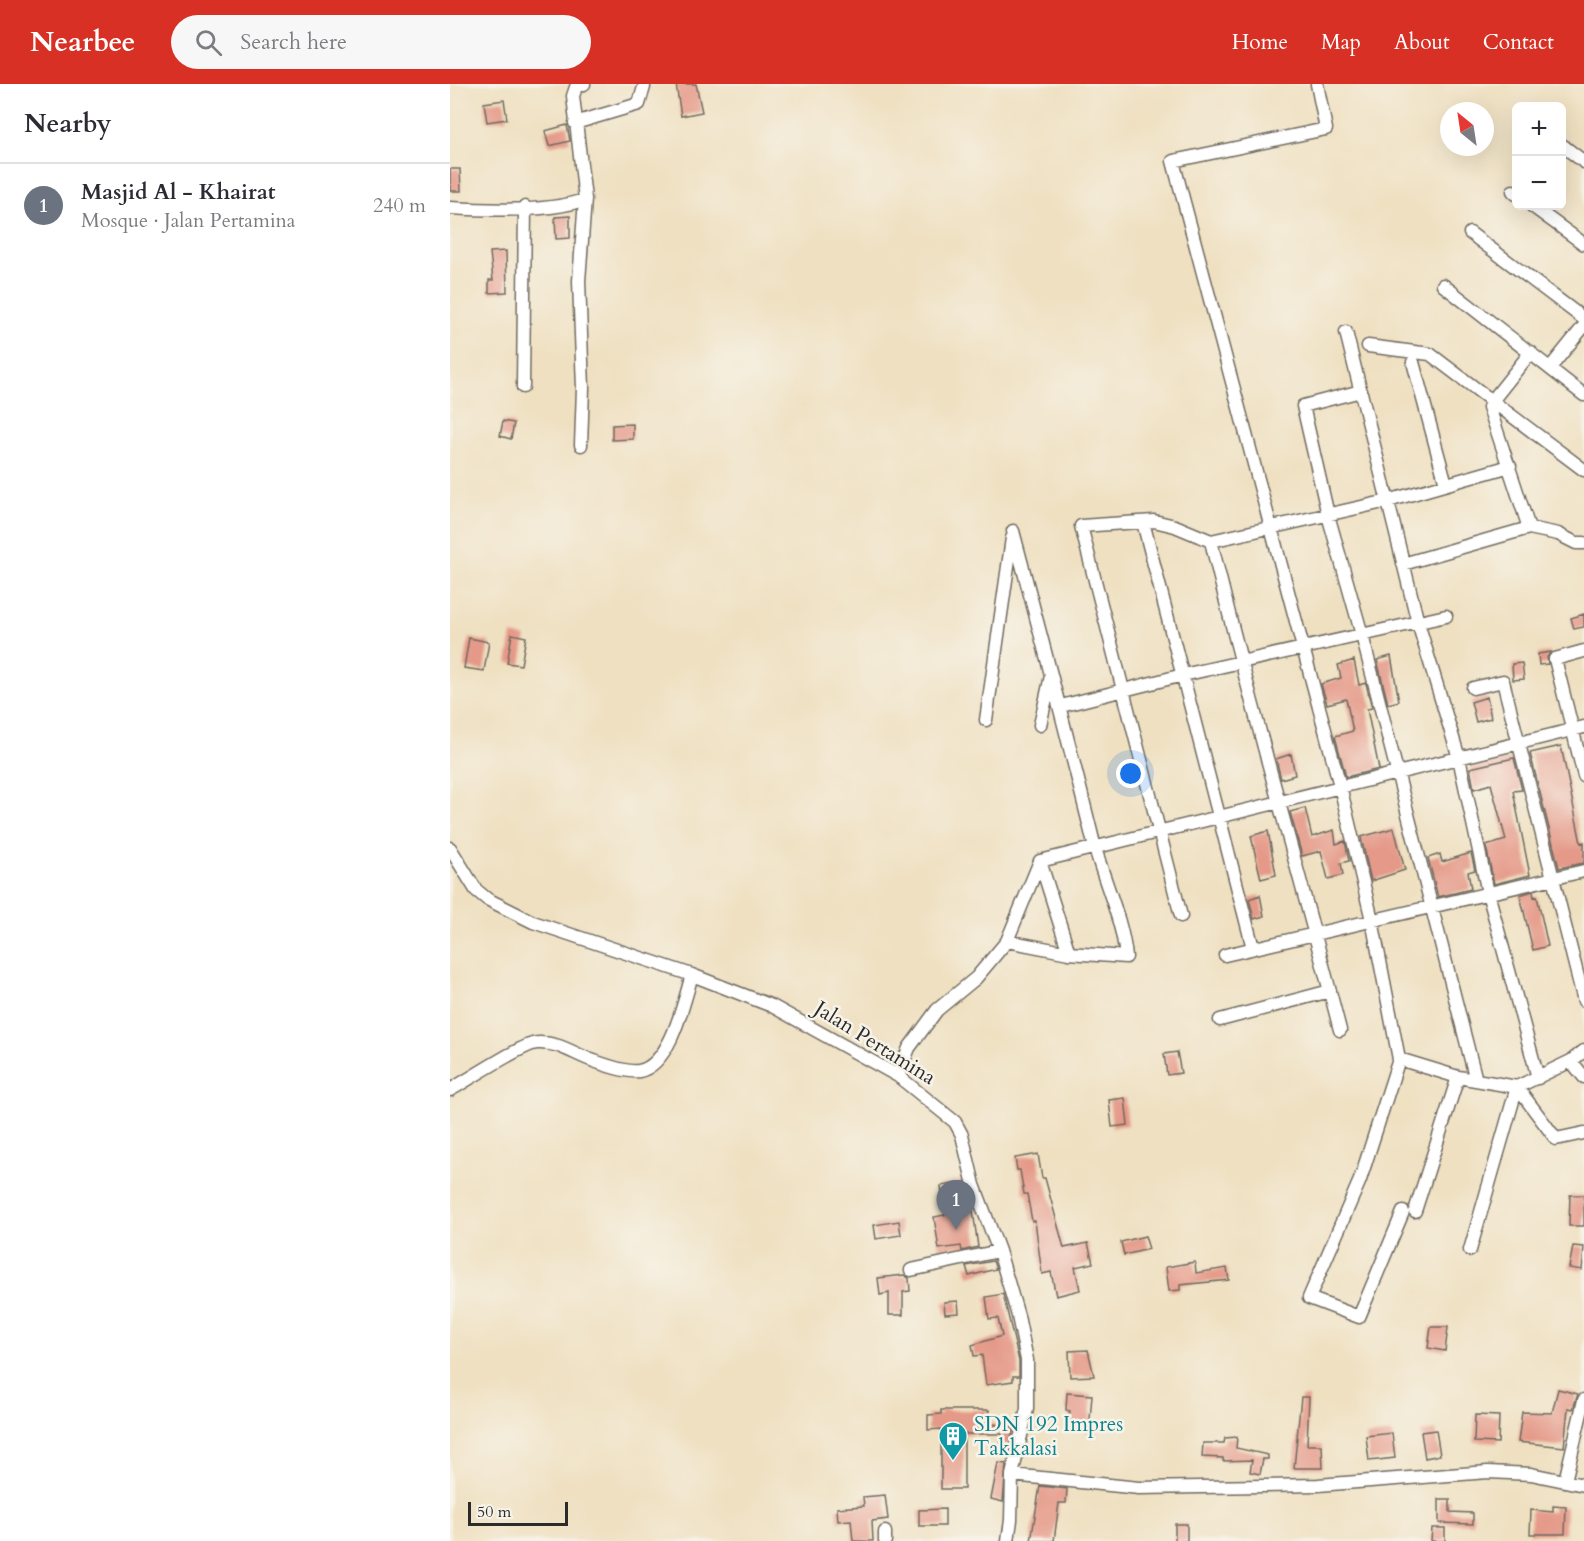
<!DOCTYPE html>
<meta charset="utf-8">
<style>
body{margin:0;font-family:Cardo,serif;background:#f7f7f7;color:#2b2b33}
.controls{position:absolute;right:18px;top:18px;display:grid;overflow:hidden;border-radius:9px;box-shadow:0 6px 24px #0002}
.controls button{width:54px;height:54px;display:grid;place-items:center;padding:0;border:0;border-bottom:2px solid #e1e1e2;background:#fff;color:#2b2b33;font:30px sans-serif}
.compass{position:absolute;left:990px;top:18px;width:54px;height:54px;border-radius:50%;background:#fff;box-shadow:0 6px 24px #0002;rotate:330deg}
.scale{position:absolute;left:18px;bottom:15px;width:100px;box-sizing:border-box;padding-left:6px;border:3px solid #2b2b2b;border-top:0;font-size:16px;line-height:21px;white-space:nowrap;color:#2b2b2b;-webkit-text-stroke:4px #f7f3e8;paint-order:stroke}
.you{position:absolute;left:681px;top:690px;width:21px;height:21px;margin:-15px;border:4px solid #fff;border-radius:50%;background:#1a73e8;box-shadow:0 0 0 9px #1a73e833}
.badge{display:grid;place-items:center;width:39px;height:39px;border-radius:50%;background:#d93025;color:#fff;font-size:20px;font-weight:700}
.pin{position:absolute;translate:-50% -50px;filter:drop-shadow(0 2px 3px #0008)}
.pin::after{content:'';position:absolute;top:32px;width:21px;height:18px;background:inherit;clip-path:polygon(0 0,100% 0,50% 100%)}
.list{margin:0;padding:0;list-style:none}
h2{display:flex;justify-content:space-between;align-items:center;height:78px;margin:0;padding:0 24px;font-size:26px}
h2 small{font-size:20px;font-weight:400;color:#7c7c81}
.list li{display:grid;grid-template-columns:39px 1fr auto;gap:18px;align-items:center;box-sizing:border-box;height:84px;padding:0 24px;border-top:2px solid #e1e1e2}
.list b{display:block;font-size:22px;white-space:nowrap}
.list p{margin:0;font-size:20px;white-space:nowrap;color:#7c7c81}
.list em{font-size:20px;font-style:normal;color:#7c7c81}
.icon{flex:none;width:33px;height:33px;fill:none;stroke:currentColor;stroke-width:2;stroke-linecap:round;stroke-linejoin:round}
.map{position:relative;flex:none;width:1134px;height:1457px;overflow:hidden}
header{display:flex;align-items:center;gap:36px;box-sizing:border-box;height:84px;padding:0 30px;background:#d93025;color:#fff}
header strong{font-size:28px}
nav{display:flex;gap:33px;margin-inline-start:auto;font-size:21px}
.search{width:420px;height:54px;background:#f7f7f7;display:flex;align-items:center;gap:15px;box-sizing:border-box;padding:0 21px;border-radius:33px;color:#7c7c81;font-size:22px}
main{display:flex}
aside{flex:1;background:#fff}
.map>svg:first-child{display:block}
</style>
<header>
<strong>Nearbee</strong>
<div class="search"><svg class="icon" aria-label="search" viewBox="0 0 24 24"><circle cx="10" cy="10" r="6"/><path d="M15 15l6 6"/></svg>Search here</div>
<nav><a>Home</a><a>Map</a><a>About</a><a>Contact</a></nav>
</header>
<main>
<aside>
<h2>Nearby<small></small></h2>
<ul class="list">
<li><span class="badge" style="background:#6b7280">1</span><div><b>Masjid Al - Khairat</b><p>Mosque · Jalan Pertamina</p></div><em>240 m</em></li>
</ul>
</aside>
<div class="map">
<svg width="1134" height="1457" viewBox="0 0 1134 1457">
<rect width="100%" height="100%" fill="#f7f3e8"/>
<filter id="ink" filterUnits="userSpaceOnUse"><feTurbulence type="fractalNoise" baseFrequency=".0167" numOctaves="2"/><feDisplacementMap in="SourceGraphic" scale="12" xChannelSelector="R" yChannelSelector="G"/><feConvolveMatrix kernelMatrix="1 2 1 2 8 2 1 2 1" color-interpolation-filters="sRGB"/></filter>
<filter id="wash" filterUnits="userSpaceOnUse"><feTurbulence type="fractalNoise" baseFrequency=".008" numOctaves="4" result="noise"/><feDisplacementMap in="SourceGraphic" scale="24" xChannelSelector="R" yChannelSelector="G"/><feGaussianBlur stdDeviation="1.35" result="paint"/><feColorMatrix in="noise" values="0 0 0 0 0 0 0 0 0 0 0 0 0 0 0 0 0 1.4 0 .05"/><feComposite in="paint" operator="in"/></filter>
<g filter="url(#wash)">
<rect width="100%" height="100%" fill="#efe0c1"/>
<g id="blocks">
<path fill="#e59988" d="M226,0h20l6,28 -21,4z
M54,16l3,19 -20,3 -3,-19z
M117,41l3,16 -21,5 -4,-15z
M0,85h10l1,22h-11z
M120,132v22l-14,1 -1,-22z
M56,167l1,41 -18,1v-13h4l-3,-28z
M53,337l11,2 -3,16 -11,-3z
M183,340v15l-21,1v-15z
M1134,530v13l-10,2 -3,-11z
M62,550l14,3 -5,28 -14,-2z
M19,554l20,4 -5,29 -20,-3z
M1101,568l-4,5 1,7 -9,1 -1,-11z
M941,572l8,45 -11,3 -11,-44z
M904,576l5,25 7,-2 6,25 -5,1 12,60 -33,8 -11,-41 18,-5 -7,-32 -19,5 -6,-20 20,-6 -3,-13z
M1072,579l2,16 -11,1 -1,-16z
M1037,613l4,21 -15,4 -5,-20z
M1111,662l20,97 3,-1v21l-25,5 -29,-115z
M841,670l4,21 -14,4 -5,-20z
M1064,674l8,32 -9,1 17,84 -36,9 -8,-38 20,-6 -15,-56 -17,5 -4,-21z
M855,724l7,29 22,-7 2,14 9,-3 4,20 -8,2 2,12 -15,4 -7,-28 -19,5 -12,-44z
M944,744l11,42 -34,11 -10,-44z
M818,747l8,44 -15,4 -10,-43z
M1021,769l4,17 -7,2 3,17 -33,8 -10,-39 12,-4 2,8z
M1083,807l1,6 3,-1 11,50 -15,4 -13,-55z
M810,811l4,21 -10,3 -5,-20z
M727,968l4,21 -14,2 -3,-21z
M675,1014l3,27 -16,2 -3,-27z
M588,1070l4,24h3l19,70 24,-5 5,20 -18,4 5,23 -24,6 -5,-24 -9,2 -7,-53h-3l-5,-27h-3l-4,-24h-3l-2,-12z
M515,1098l8,29 5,36 -16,4 -1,-5 -22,3 -5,-32 11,-2 -4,-29z
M1120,1111h14v31h-15z
M449,1137l2,14 -25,4 -2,-14z
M695,1152l4,13 -25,6 -3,-13z
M1123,1162l11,1 -2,23 -13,-2z
M543,1177l3,8 -27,7 -3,-10z
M745,1178l1,11 31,-5 2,12 -49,5v5l-11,1 -3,-24z
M454,1191l5,3 1,13 -7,1v23h-14v-22l-9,2 -2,-17z
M553,1210l16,67v15h-6v5l-27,4 -4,-30 -8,1 -2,-11 30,-9 -4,-18 -9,1 -3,-22z
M508,1217l1,12 -14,1 -1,-12z
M981,1243h17l-3,24 -17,-3z
M638,1266l6,26 -24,1 -1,-26z
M1108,1305l20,5 -5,15 -5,-1 -4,39 -46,-5 4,-30 30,1z
M617,1309l25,2 -3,37 -22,-4 3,-17 -4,-1z
M851,1313h8l-2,48h15l1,23h-29z
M491,1326h48v14l25,2 -4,19 -9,-1 1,-10h-38v55h-23v-60l-13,1v-15l13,-1z
M1025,1331l24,1 -1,27 -24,-1z
M986,1346l4,25 -15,3 -4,-26z
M942,1349l3,25 -26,3 -3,-25z
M787,1353l-1,11 32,7v4h-5l-3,15 -10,-2 2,-12 -29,1v-3l-21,-1 1,-14h21l1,-5z
M548,1379l8,1 -3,38 -12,-3z
M590,1402l27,3 -1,14h-7l-5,38h-23z
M435,1411l3,24 -16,2 1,20h-20l-2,-21 -13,1 -1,-13 27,-2 -1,-9z
M989,1415h11v13l23,1v11l-34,-1z
M1103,1422l13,1 -1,27h-35l1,-24 22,2z
M495,1425v17h-26v-16z
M725,1440h12v17h-12z
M982,1444h13v13h-14z"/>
</g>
</g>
<g filter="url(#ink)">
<use href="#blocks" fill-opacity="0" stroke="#706a60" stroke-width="1.5"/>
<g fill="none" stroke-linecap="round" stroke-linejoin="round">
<g stroke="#706a60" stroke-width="15">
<path id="street" d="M867,0l9,45 -153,32 167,625 32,134 27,139 -39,121 -51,118 50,19 44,-105
M125,39l64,-19 5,-17
M1112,61l22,17
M1063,107l3,3
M1082,122l52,38
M0,124c35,2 103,5 135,-9l-12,-103 3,-9 8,-3
M1020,149l114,86
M993,201l141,110
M896,248l72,291 41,135 29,135 50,185
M918,262l62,8 62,47 -3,6 40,121 29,6 18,9h8
M1081,268l-39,49 92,69
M963,278l33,122
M1100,284l34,-42
M73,303l2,-180
M911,307l-58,15 25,109 34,120 114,445
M131,361l2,-57 -4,-107 6,-82
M693,438l110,426
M953,480l126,-36
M1134,567l-29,8 29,117
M1023,604l30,-7 81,320
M611,622l122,-31 263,-59
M536,636l26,-182
M590,641l11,-49
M0,764l26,42 11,9 46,23 159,53 80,31 126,70 57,46 7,13 12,50 25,66 19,65 9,44v49l-15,66 -1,45 -3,21
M590,777l544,-134
M590,777l29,92
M731,832l-100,-390 73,-5 21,5 36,15
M557,857l62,12 57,4c-4,-39 -22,-75 -32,-113 -26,-105 -53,-209 -81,-313
M775,871l359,-84
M770,936l110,-29
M890,946c-42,-163 -90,-325 -129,-489l177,-40 122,-35
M949,975l59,18 59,10 54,-26 13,-10
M1121,977l13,16
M448,992l11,-28 28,-38 39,-32 31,-37 33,-80
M1067,1003l39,52 28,-6
M0,1006c17,-9 73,-47 88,-47 22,-1 37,12 56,18 11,4 33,12 45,10 32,-6 45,-70 53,-96
M965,1127l43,-134
M1020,1166l47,-163
M461,1186l88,-19
M562,1391l127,13 179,-3 170,-13 43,2 53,11
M1115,1397l19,-81
M435,1457v-9"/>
</g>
<use href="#street" stroke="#fff" stroke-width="12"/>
</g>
</g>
<defs>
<g id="building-pin" transform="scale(1.5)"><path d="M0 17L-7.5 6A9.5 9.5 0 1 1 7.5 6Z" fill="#0f9aa8" stroke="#f7f3e8"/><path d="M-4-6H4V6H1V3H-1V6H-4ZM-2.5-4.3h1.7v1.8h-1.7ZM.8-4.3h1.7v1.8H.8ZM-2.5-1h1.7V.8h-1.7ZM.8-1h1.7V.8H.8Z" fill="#fff"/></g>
</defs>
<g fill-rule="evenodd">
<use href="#building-pin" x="503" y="1352"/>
</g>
<g text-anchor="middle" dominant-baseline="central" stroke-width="5" stroke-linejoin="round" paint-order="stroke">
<g font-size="21" fill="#2b2b2b" stroke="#f7f3e8">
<text transform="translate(425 959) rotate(32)">Jalan Pertamina</text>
</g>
<g font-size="21" fill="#0d838f" stroke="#f7f3e8" text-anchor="start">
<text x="524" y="1340">SDN 192 Impres<tspan x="524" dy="24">Takkalasi</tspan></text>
</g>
</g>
</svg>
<div class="controls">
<button>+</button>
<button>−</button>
</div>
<svg class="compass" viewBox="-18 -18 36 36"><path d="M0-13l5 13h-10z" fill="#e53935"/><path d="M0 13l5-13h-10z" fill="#7c7c81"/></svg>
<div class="scale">50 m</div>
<div class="you"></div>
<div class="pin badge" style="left:506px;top:1146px;background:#6b7280">1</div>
</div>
</main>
